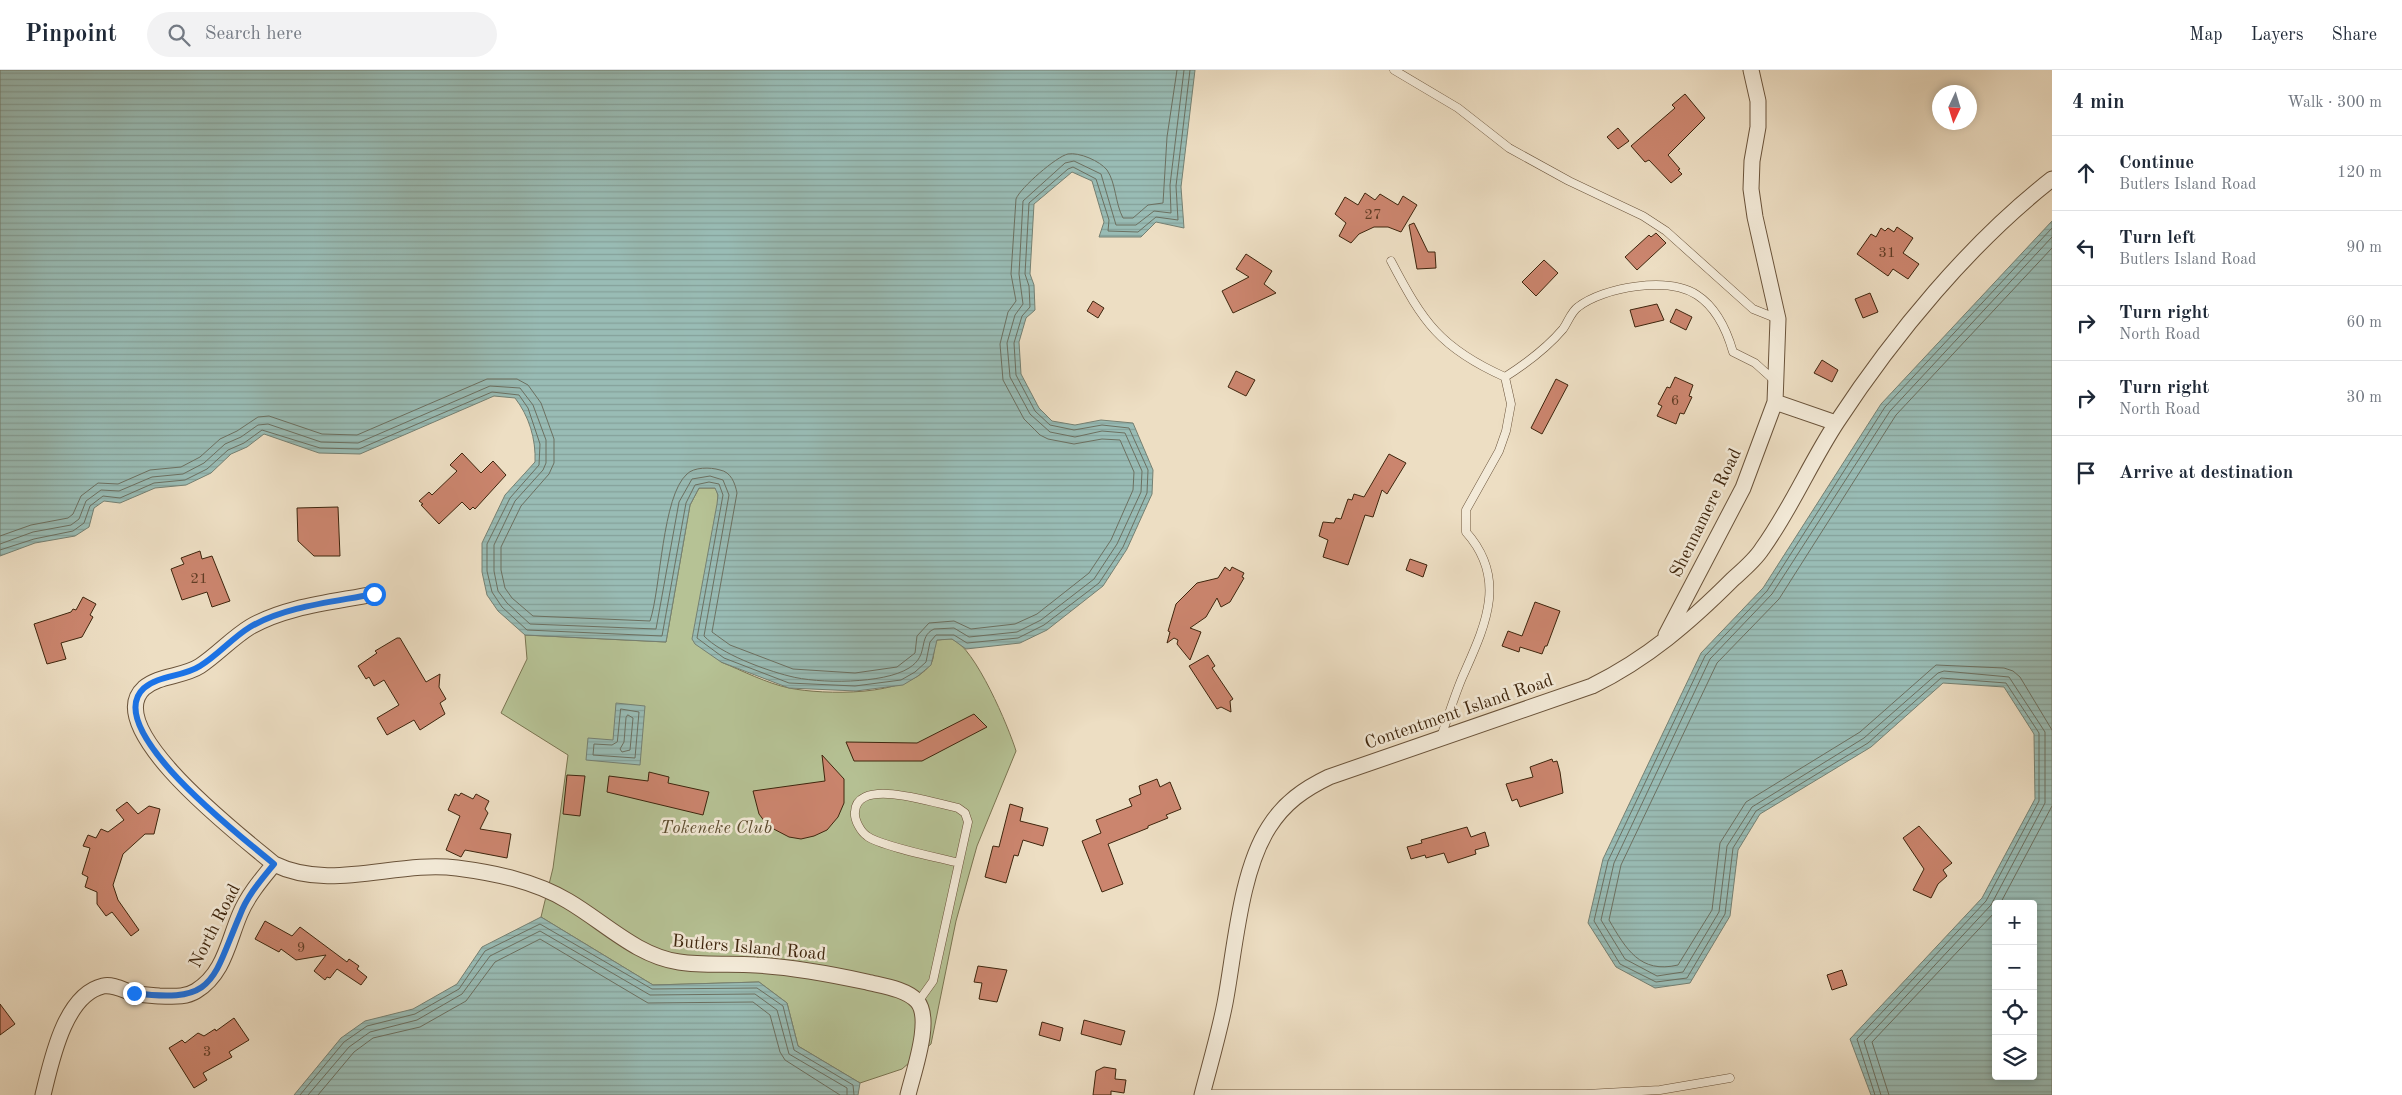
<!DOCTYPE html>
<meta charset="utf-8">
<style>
body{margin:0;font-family:"Old Standard TT",serif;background:#f2f2f3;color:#1f2937}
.controls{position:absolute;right:15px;bottom:15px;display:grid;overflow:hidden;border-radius:5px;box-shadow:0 2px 8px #0003}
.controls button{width:45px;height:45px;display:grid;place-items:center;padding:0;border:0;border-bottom:1px solid #e0e1e3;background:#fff;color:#1f2937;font:25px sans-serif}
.compass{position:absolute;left:1932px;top:15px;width:45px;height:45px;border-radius:50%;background:#fff;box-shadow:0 2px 8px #0003;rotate:184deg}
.stop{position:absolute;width:15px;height:15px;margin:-11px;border:4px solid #1a73e8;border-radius:50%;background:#fff}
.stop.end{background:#1a73e8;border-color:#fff;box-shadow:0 1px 5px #0008}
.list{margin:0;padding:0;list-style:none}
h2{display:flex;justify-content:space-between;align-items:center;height:65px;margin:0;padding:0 20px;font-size:21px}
h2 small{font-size:16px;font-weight:400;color:#747a83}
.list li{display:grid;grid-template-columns:32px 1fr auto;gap:15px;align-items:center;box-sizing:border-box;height:75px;padding:0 20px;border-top:1px solid #e0e1e3}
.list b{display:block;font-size:19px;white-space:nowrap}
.list p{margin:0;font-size:16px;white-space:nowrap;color:#747a83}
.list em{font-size:16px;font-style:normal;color:#747a83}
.icon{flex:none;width:28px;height:28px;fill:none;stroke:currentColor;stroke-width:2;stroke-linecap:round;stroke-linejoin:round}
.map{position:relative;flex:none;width:2052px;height:1025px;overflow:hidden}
header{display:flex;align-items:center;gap:30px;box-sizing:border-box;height:70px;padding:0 25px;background:#fff;border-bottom:1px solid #e0e1e3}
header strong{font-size:24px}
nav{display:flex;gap:28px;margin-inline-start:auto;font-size:18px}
.search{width:350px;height:45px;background:#f2f2f3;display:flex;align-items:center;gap:12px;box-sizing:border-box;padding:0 18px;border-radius:28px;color:#747a83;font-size:19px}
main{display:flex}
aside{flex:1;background:#fff}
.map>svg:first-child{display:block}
</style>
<header>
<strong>Pinpoint</strong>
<div class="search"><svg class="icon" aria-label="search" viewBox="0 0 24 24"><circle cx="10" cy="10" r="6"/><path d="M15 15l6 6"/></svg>Search here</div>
<nav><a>Map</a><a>Layers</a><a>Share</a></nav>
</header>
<main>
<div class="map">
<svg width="2052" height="1025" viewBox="0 0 2052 1025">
<defs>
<pattern id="water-rules" width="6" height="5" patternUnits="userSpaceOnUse" patternTransform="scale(1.25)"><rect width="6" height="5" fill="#99bcb5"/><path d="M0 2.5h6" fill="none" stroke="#85a19a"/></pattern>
</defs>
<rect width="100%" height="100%" fill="#eddec3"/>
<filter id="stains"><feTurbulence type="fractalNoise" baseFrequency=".004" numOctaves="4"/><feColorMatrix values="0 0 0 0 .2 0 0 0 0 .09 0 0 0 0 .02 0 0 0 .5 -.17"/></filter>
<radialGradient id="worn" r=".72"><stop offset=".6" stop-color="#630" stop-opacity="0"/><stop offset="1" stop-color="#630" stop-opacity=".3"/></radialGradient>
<path fill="#b6c295" stroke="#7a7451" d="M699,418h17l2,7 3,167c22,9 45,21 68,26 35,7 118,9 141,-23 6,-8 2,-18 7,-25 4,0 11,-2 15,-1 23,8 57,89 64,112l-39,95 -21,75 -25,123 -29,25 -42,14 -62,-37 -11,-43 -28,-21 -106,3 -112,-68 12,-49 15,-113 -67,-42 26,-54 -2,-24 141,7 24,-137z"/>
<path fill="url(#water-rules)" stroke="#758072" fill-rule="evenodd" d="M0,0h1195l-14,117 3,41 -28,-6 -15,15h-42l5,-15 -12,-41 -20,-9 -38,32 -4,70 4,11 1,25 -9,8 -7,24 2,32 18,34 13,13 23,4 26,-5 32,3 20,47 -1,24 -25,55 -24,37 -56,44 -27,13 -54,6 -14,-10 -15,1 -6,25 -13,11 -15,9 -47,6 -67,-3 -68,-26 -26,-18 -3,-5 25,-135 1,-9 -3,-7h-16l-9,17 -24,137 -141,-7 -27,-24 -11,-16 -5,-23v-29l23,-48 30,-33c1,-23 -6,-46 -20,-64l-21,-2 -134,58 -41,-1 -55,-19 -17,13 -16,7 -20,19 -25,12 -31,3 -35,15 -16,-2 -10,7 -5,19 -14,9 -40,7 -35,13z
M2052,151v874h-181l-21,-56 132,-141 53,-99 -1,-65 -30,-47 -61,-4 -72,64 -111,67 -22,36 -8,66 -40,67 -35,5 -39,-21 -28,-44 15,-64 98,-206 62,-65 118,-184zM1996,834h37v172h-37z
M616,633l29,3 -5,59 -54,-5 2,-22 25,2z
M541,847l112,68 106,-3 28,21 11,43 62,37 -2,12h-564l47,-57 24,-17 48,-12 44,-25 25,-37z"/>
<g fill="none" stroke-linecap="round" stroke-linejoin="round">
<path stroke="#6c7061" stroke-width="1" d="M2052,178l-156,167 -117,184 -62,64 -96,202 -12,55c17,29 31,54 69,45l34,-55 8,-67 26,-41 114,-70 76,-67 68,3 9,3 7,6 32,53
M0,466l31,-11 37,-7 5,-4 8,-18 17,-13 20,1 32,-14 31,-3 19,-10 20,-18 17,-8 21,-14 11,-1 53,18 35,1 130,-56h30l11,6 13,18 13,36v24l-5,11 -28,32 -20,41v23l4,18 7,10 21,18 117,5c11,-33 12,-125 37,-147 7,-7 23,-7 33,-4 11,2 15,13 17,23l-25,139 18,13 63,24 62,4 42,-6 18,-14 2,-17 12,-13 25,-2 17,8 44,-5 22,-10 52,-41 22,-33 22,-50 1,-18 -14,-32 -18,-1 -28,5 -26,-5 -8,-4 -16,-16 -21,-39 -3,-36 8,-32 8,-11 -5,-27 5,-75c4,-11 41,-43 52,-45 11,-2 32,7 39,16 9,13 8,33 16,48h10l15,-13 15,-2 4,-66 10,-67
M0,474l33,-12 38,-7 8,-6 7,-18 15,-11 18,1 33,-14 31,-3 21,-11 21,-19 16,-7 17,-12 10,-1 53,18 37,1 132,-57 30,2 13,17 13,35v23l-3,7 -28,31 -21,44v26l4,20 9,12 23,21 126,5 23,-127 13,-23 18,-3 13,4 6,15 -25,141c17,18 61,34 85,40 29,8 95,8 120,-8 21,-13 8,-31 25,-39l20,-1 15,9 48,-5 24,-12 53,-41 23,-35 24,-52 1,-21 -17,-38 -23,-2 -27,6 -25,-5 -20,-18 -20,-37 -3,-34 8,-28 8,-11 -4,-30 4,-73 42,-38 9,-2 27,13 15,51h20l18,-14 17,2 -1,-28 14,-115
M0,480l34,-11 39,-8 11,-8 6,-17 13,-10 17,2 34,-15 31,-3 22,-11 21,-19 16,-7 18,-13 58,18 39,1 133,-57 27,3 9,13 12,36 -1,21 -29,33 -23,46v27l5,21 10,15 25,23 135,6 24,-133 9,-18 14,-3 10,2 4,11 -26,143 27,20 65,25 66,3 46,-6 14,-8 11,-10 4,-20 6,-7h18l13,8 51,-5 26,-13 55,-42 24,-36 24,-54 1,-23 -19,-42 -27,-3 -28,5 -24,-5 -15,-14 -19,-36 -2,-32 8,-27 8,-9 -1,-21 -4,-12 4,-71 39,-34 5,-2 23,12 13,41 -1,11 30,1 18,-15 22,3 -2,-34 14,-116
M621,639l18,3 -4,46 -42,-3 1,-11 18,1 5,-3z
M628,645l5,3 -3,32 -8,2 -2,-3 4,-7 2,-24z
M2000,834l52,-98
M300,1025l44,-53 23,-16 48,-12 44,-25 26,-38 55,-27 112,65 105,-1 26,18 11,44 59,35 1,10
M308,1025l41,-48 21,-15 47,-12 45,-26 28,-38 50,-25 110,64 105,-1 22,16 12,44 58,34v7
M318,1025l36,-43 19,-14 47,-11 46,-26 29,-39 45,-23 108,64 105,-1 17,13 10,37 5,8 55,35
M1875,1025l-18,-56 129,-138 53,-100v-68l-33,-50 -65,-5 -73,65 -112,68 -23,37 -8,66 -38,64 -31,4 -36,-18 -26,-43 14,-60 97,-205 62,-65 118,-184 167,-179
M1881,1025l-17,-54 127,-136 54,-102v-71l-36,-55 -65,-6 -6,2 -74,65 -112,69 -25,39 -8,66 -36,60 -26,4 -32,-17 -24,-39 13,-57 96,-204 62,-65 118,-183 162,-174
M1889,1025l-17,-53 124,-131"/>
</g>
<path fill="#cb856e" stroke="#3e250d" d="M1685,24l20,24 -37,37 12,14 -2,1 4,4 -11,9 -22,-23 -4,2 -14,-16 44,-38 -3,-3z
M1618,58l11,13 -11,8 -11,-12z
M1365,123l10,7 5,-6 18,11 5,-9 14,9 -16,27 -13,-5h-14l-15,7 -8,9 -12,-7 7,-13 -11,-9 10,-17 13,8z
M1414,153l14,29h7l1,16 -19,1 -8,-44z
M1897,157l16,11 -10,15 16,11 -11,15 -15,-10 -5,7 -31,-22 14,-20 5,3 5,-9 4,3 3,-3 6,4z
M1656,163l10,10 -29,27 -12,-13 24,-22 2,2z
M1246,184l26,17 -8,13 12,9 -43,20 -11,-22 27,-14 -13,-8z
M1544,190l14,13 -22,23 -14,-14z
M1870,223l8,19 -15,6 -8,-19z
M1093,231l11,7 -6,10 -11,-7z
M1657,234l7,16 -29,7 -5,-17z
M1676,239l16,8 -6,13 -16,-8z
M1822,290l16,10 -6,12 -18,-9z
M1236,301l19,9 -9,16 -18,-9z
M1675,307l18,8 -4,11 3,1 -8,17 -4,-1 -4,11 -19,-8 5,-10 -4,-2 9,-17 3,1z
M1556,309l12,6 -26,49 -11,-6z
M462,383l19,20 12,-12 13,14 -31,34 -2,-2 -3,3 -8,-8 -23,22 -18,-19 2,-1 -4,-3 10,-9 3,3 25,-24 -7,-6z
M1389,384l17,9 -19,31 -5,-4 -9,27 -8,-2 -17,50 -25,-8 5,-17 -9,-4 4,-14 11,1 2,-5 5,1 7,-20 4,1 2,-6 10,3z
M338,437l2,49h-26l-16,-15 -1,-33z
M200,481l2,8 10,-3 18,45 -18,6 -5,-15 -25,8 -11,-31 13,-5 -3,-6z
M1410,489l17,6 -4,12 -17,-7z
M1225,497l5,4 2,-4 12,6 -2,4 2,1 -14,24 -9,5 -4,-9 -11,19 -16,11 11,4 -11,28 -13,-16 1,-4 -4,-2 -7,5 3,-11 -2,-1 8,-27 21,-21 21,-5z
M83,527l13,7 -6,11 3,2 -11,20 -21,6 5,16 -19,5 -13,-40 37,-12 2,-3 3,1z
M1535,532l25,9 -13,35h-2l-3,8 -22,-7 -1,5 -17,-6 6,-15 14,5z
M397,568h3l26,44 14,-8 -1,13 7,12 -6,4 5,11 -25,16 -6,-10 -27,15 -10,-17 22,-13 -15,-25 -10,6 -5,-9 -3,2 -8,-13 19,-13 -2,-2z
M1208,585l7,11 -3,2 21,31 -3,2 1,11 -10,-5 -4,2 -28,-43z
M974,644l13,13 -65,34h-68l-8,-19 71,1z
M822,685l22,24v24l-6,14 -11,13 -13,6 -13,3 -12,-2 -21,-11 -9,-12 -6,-23 72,-10z
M1552,689l1,3 4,-1 3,11 3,21 -43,14 -3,-8 -5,2 -6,-17 27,-7 -3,-10z
M649,702l20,5 -1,6 41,9 -6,23 -96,-23 2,-16 39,5z
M567,705l18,1 -5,40 -17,-2z
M1157,709l3,8 10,-5 11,27 -15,6 2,3 -20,8v2l-40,16 15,40 -21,8 -20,-51 19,-8 -5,-13 36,-14 -3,-7 12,-5 -2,-8z
M461,723l12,6 3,-5 13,7 -4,8 3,4 -8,16 31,5 -4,24 -42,-8 -4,7 -15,-7 14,-34 -12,-6 7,-16 4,2z
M127,732l11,12 11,-8 11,3 -6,25h-9l-22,20 -10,31 5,15 21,30 -8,6 -19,-24 -6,4 -9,-12v-12l-12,-5 3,-10 -6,-3 8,-26 -7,-2 5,-11 8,3 5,-9 7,3 16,-12 -8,-10z
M1010,734l13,4 -3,13 28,7 -5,18 -20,-6 -5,16 -4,-1 -8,28 -21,-6 8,-31 6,1z
M1919,756l33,37 -9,7 4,6 -9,8 -7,14 -18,-8 11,-21 -21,-31z
M1467,757l4,10 14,-5 4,14 -14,4 1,4 -28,9 -4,-10 -18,5 -1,-3 -14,4 -4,-12 15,-4 -1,-3z
M265,851l27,15 8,-9 47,35 2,-3 10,7 -2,3 10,8 -6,8 -24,-16 -7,9 -3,-1 -2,3 -11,-9 12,-16 -30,5 -15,-11 -2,3 -24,-13z
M978,896l29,4 -10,32 -18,-3 3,-16 -8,-1z
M1842,900l5,15 -15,5 -5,-15z
M0,934l15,20 -15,11z
M234,948l15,22 -20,12 3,5 -29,16 4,7 -13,8 -25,-40 13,-8 3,3 13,-10 6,3 11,-7 1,2z
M1084,950l41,11 -4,14 -40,-11z
M1042,952l21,6 -3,13 -21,-6z
M1104,997l12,2 -1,10 11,1 -2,13 -13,-2v4h-18l3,-24z"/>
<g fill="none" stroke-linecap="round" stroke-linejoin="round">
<g stroke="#6a533a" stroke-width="9">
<path id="lane" d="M1394,0l64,38 51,40 60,33 74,35 23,15 87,78 25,10
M1391,191c32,61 49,87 114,116l6,27 -5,27 -7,20 -33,59v22c43,48 18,96 -4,146 -8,19 -14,39 -21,59
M1505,307c22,-14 41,-28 58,-48 5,-7 8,-17 15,-22 26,-20 90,-31 119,-12 20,13 30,36 36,57l22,11 20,18
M918,932l15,-21 35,-159 -3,-9 -7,-5c-21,-4 -102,-32 -103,4 -1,8 6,20 12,24 13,10 73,22 92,27
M1202,1024h384l74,-4 70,-12"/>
</g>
<g stroke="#6a533a" stroke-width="17">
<path id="street" d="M1775,332l61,21
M374,524c-40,8 -88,12 -124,33 -18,11 -32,27 -50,39 -17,11 -41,9 -56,22 -45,41 102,152 130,176 57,28 123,-4 183,4 38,5 78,13 111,33 36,21 69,55 111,61 25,4 52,1 77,3 38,2 74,9 111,17 16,4 39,7 50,19 16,18 -4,72 -9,94
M1666,565l77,-147 32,-86 3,-83 -23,-102 -4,-28 1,-28 6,-34v-26l-7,-31
M43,1025c8,-32 21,-100 60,-109 10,-2 20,4 29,7 9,2 18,2 27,3 12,0 26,2 37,-5 28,-17 32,-49 44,-77 8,-19 21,-34 34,-50
M1202,1025c8,-31 17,-61 23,-92 10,-53 15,-131 44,-176 15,-24 35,-38 60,-50l263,-91c55,-27 98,-64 141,-107 10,-9 22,-19 29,-30 29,-40 48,-86 75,-127 57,-87 133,-179 215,-243"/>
</g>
<use href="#lane" stroke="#f3ead8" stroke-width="8"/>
<use href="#street" stroke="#f3ead8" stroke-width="15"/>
</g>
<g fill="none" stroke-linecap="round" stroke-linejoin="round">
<path stroke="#1a73e8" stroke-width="6" d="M134,923c82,11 78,-13 106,-78 7,-19 21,-35 34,-51 -28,-24 -175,-135 -130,-176 15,-13 39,-11 56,-22 18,-11 32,-28 50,-39 36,-21 84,-25 124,-33"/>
</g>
<g text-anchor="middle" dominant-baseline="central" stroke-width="5" stroke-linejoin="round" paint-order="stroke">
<g font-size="15" fill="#613d25">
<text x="1373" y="145">27</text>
<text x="1887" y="183">31</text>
<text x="1675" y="331">6</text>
<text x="199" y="509">21</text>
<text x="301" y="878">9</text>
<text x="207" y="982">3</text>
</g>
<g font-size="18" fill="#3e250d" stroke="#f3ead8">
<text transform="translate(1706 443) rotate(-64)">Shennamere Road</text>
<text transform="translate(1459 642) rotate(-19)">Contentment Island Road</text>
<text transform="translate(215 856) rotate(-63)">North Road</text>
<text transform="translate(749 878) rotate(5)">Butlers Island Road</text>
</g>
<g font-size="18" font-style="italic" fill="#5c4c2f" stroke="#f3ead8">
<text x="716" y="758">Tokeneke Club</text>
</g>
</g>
<rect width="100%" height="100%" filter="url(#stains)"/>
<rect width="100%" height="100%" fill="url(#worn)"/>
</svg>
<div class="controls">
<button>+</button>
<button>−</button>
<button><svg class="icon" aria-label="locate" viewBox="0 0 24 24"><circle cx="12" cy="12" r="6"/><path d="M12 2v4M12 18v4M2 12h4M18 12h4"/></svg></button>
<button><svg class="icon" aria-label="layers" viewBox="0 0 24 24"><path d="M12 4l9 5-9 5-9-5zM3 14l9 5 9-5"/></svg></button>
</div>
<svg class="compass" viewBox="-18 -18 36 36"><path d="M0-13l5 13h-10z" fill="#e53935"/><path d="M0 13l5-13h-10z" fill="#747a83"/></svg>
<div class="stop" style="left:374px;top:524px"></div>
<div class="stop end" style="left:134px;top:923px"></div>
</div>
<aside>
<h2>4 min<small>Walk · 300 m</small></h2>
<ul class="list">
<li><svg class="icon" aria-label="ahead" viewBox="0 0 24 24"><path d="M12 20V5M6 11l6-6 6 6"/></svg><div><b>Continue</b><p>Butlers Island Road</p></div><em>120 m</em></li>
<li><svg class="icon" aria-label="left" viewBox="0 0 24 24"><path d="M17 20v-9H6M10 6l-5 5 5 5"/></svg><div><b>Turn left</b><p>Butlers Island Road</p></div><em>90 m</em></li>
<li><svg class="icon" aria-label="right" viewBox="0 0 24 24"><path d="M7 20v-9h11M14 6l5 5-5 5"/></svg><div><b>Turn right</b><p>North Road</p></div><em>60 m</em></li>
<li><svg class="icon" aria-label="right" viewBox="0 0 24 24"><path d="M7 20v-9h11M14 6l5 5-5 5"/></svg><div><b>Turn right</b><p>North Road</p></div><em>30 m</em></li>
<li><svg class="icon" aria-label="arrive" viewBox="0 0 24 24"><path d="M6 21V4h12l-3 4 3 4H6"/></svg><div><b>Arrive at destination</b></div></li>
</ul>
</aside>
</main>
